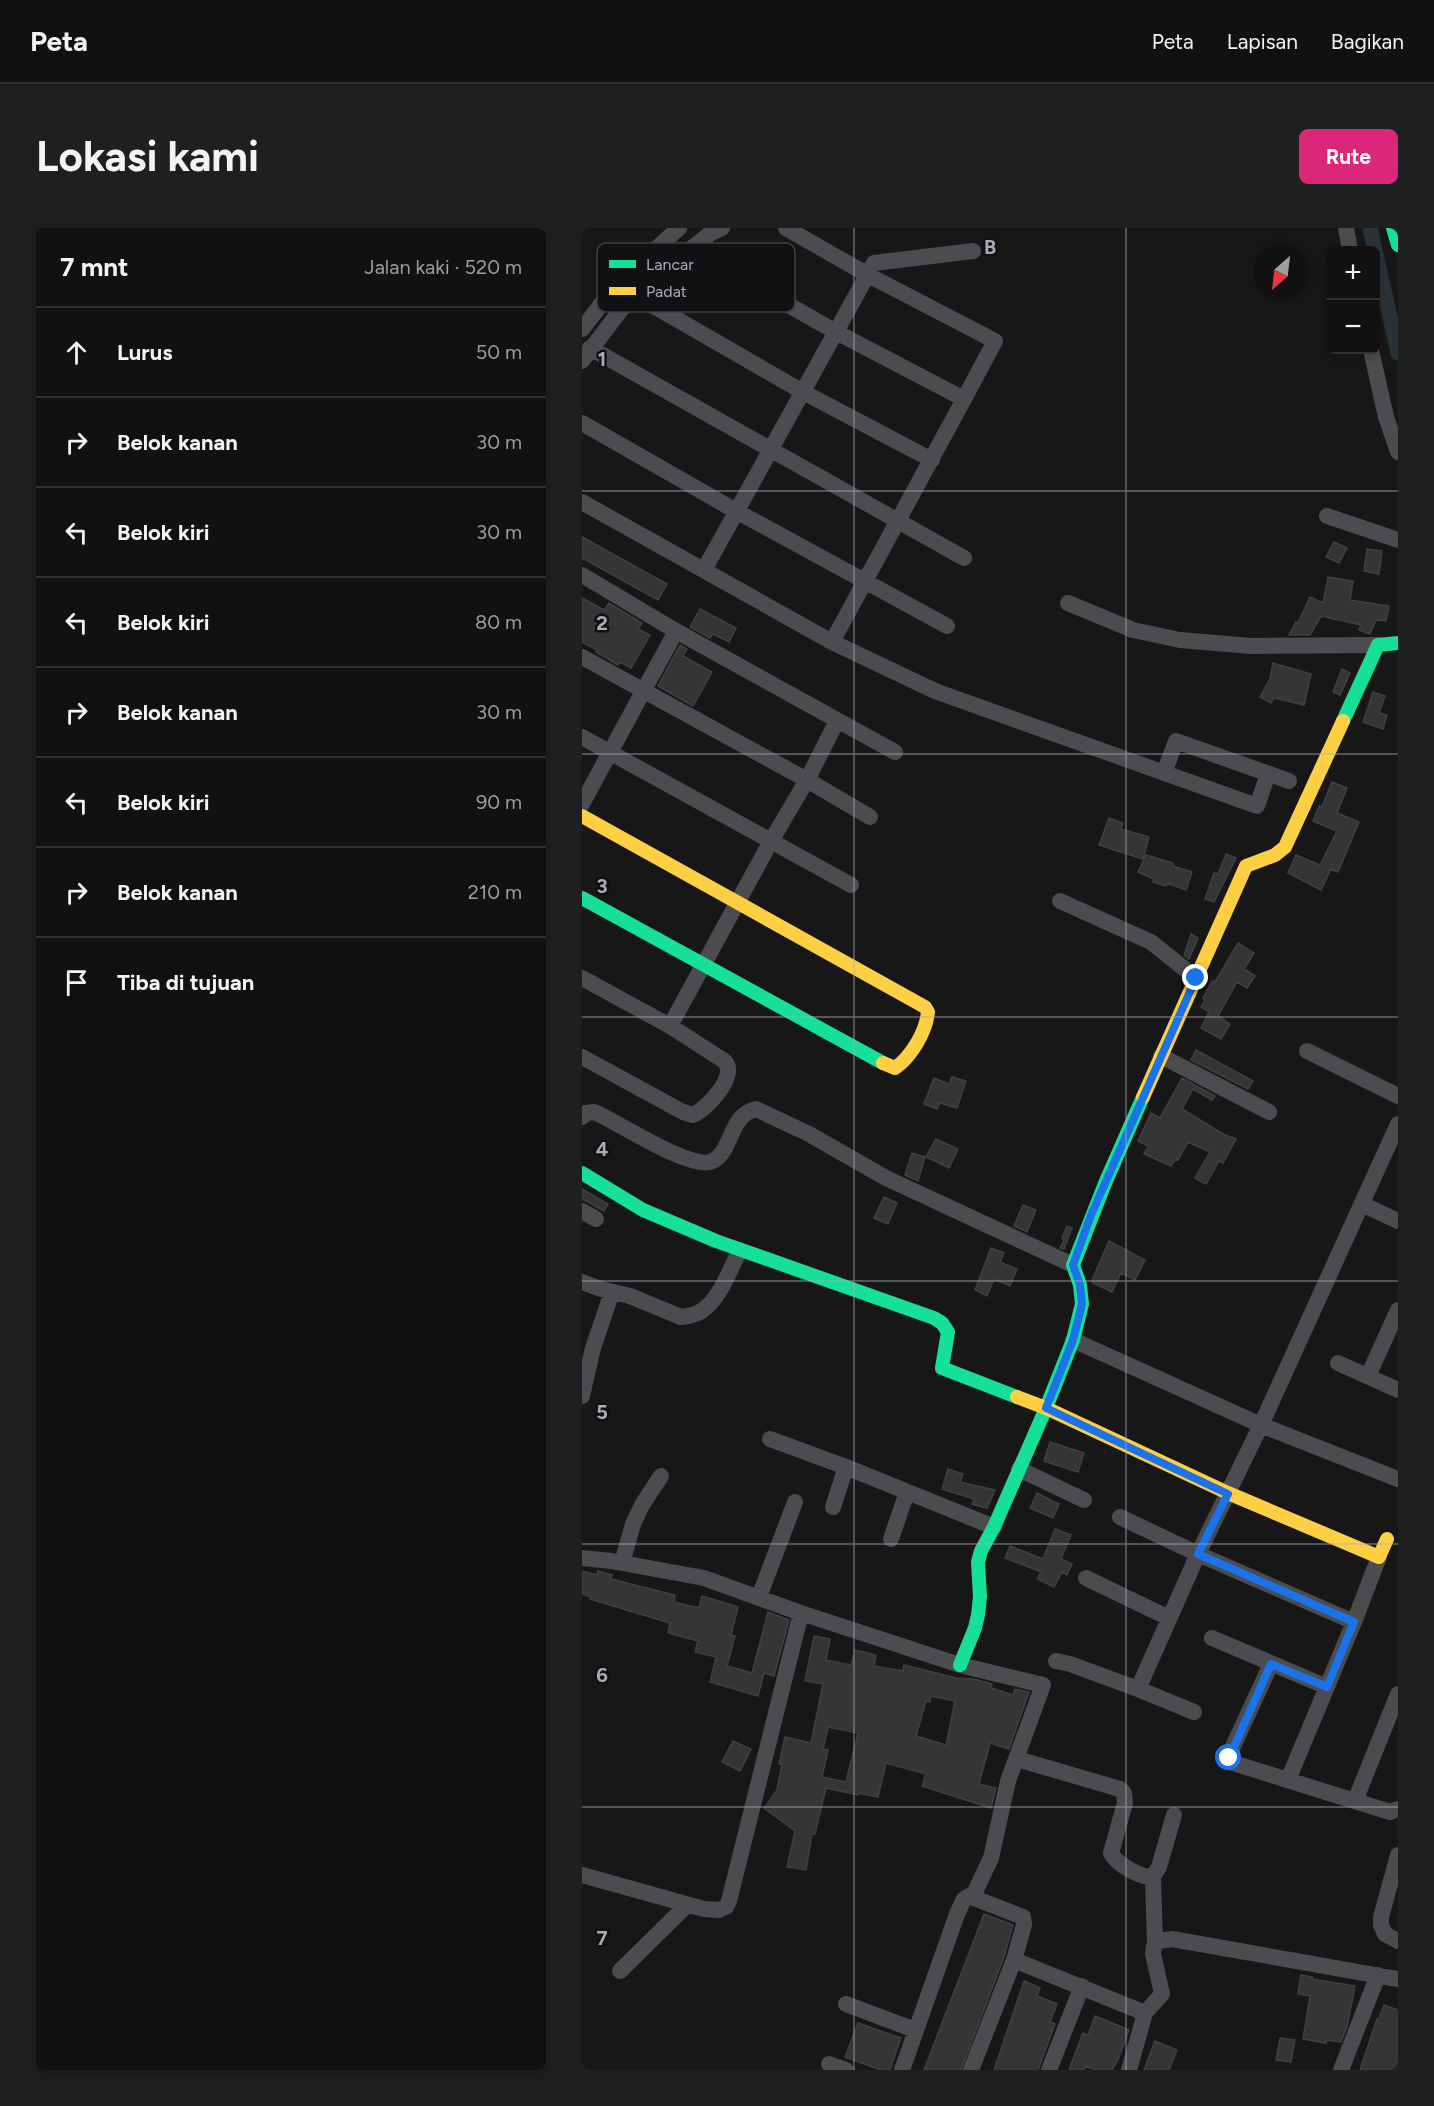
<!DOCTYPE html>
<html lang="id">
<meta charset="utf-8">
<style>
body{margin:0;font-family:Figtree,sans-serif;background:#1e1f1f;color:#f1f3f6}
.controls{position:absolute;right:18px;top:18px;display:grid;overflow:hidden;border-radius:9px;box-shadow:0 3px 9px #0003}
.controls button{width:54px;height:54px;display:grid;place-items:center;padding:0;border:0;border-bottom:2px solid #303131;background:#111;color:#f1f3f6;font:30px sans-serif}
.compass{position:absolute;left:672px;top:18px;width:54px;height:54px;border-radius:50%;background:#111;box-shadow:0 3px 9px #0003;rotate:208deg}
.stop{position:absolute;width:18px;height:18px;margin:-14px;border:4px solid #1a73e8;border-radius:50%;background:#fff}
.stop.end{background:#1a73e8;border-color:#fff;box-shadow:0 2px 6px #0008}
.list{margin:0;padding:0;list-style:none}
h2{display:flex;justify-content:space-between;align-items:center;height:78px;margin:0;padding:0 24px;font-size:26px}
h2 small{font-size:20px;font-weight:400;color:#9c9d9f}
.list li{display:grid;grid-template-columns:39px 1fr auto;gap:18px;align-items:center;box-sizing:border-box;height:90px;padding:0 24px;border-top:2px solid #303131}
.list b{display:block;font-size:22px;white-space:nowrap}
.list em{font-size:20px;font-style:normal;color:#9c9d9f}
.icon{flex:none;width:33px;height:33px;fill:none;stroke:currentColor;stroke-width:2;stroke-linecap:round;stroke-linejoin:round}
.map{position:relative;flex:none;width:816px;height:1842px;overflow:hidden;border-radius:9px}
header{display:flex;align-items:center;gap:36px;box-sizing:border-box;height:84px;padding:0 30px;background:#111;border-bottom:2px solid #303131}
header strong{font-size:28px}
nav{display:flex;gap:33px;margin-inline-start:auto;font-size:21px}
.intro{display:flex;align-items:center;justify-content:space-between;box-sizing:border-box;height:144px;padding:0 36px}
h1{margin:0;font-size:42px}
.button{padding:15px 27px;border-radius:9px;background:#db2777;color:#fff;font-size:21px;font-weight:700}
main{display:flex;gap:36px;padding:0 36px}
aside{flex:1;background:#111;border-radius:9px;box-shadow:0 3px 9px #0003}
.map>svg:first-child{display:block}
</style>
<header>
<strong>Peta</strong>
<nav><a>Peta</a><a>Lapisan</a><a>Bagikan</a></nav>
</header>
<div class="intro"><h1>Lokasi kami</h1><a class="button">Rute</a></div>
<main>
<aside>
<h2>7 mnt<small>Jalan kaki · 520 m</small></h2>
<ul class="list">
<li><svg class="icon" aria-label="ahead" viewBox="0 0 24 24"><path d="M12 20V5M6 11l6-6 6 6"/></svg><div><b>Lurus</b></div><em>50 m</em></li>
<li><svg class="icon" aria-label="right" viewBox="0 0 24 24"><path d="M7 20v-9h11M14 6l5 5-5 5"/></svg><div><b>Belok kanan</b></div><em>30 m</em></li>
<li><svg class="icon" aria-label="left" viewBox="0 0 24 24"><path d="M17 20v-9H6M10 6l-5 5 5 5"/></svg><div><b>Belok kiri</b></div><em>30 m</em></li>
<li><svg class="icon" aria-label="left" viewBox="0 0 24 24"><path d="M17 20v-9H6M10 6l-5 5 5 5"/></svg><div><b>Belok kiri</b></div><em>80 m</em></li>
<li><svg class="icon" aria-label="right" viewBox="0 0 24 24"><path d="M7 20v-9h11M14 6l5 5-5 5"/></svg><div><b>Belok kanan</b></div><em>30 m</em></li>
<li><svg class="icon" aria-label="left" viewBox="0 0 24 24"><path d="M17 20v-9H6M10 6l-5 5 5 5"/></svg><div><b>Belok kiri</b></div><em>90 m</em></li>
<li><svg class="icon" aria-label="right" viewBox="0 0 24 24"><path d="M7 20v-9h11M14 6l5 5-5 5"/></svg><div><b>Belok kanan</b></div><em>210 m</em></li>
<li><svg class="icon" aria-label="arrive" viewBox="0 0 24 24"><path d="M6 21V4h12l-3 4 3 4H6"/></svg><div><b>Tiba di tujuan</b></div></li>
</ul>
</aside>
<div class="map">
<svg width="816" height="1842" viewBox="0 0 816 1842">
<rect width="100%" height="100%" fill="#171717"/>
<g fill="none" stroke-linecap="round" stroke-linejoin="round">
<path stroke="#2a3239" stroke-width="15" d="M788,0l5,22
M794,26l22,99"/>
</g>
<path fill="#353536" stroke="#3f4043" stroke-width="1.5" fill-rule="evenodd" d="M0,309l85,47 -9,16 -76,-42z
M752,314l13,6 -8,15 -13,-6z
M785,321l15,2 -3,23 -15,-3z
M746,349l25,4 -3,19 39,6 -3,15 -10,-1 -6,14 -11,-4 2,-5 -40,-9 -11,19h-21l7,-13 2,1 12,-26 13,6z
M0,370l22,12 5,-7 33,20 -4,6 12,6 -19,33 -11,-6 -2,3 -22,-13 1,-2 -15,-8z
M118,381l36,19 -7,14 -16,-8 -3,4 -20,-11z
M98,417l7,4 -4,7 29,16 -19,34 -35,-20z
M691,435l38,11 -7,31 -30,-7 -3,5 -11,-6 10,-18z
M760,441l8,4 -10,22 -7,-3z
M791,464l12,4 -6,17 8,2 -4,14 -20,-7z
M750,554l15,6 -10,25 22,9 -21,50 -7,-3 -10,21 -33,-17 8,-18 24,10 17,-34 -24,-10 6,-15 3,1z
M527,590l14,5 -2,6 28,8 -6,22 -44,-14z
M644,626l10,4 -22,44 -9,-3 9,-26 4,1z
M564,627l27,8v3l19,6 -6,18 -19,-7 -1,3 -13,-4 1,-3 -16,-7z
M609,706l7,4 -9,21 -5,-4z
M656,715l16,10 -10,16 11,7 -8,12 -10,-6 -19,34 12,8 -9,15 -20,-11 8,-16 -8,-5 4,-7 -2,-2 9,-17 3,1z
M614,822l57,31 -5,8 -57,-29z
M370,849l14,4 -9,27 -17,-5 -3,6 -13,-5 10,-26 15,6z
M600,850l33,18 -3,4 -19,-11 -11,20 41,25 13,5 -13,24 -4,-2 -13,23 -11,-6 15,-26 -22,-10 -10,18 -2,-1 -5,7 -27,-12 4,-8 -10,-5 13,-28 9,5z
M354,911l22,10 -9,19 -23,-11z
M330,925l13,4 -7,24 -13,-6z
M0,961l26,15 -4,7 -22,-12z
M302,969l13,6 -9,21 -14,-6z
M441,977l13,5 -9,22 -13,-6z
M485,998l5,2 -8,21 -4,-1 4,-8 -2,-2z
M527,1013l36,19 -10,20 -14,-7 -9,19 -19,-9 -1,-3z
M409,1020l13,5 -4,9 17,7 -7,17 -16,-7 -7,17 -12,-6z
M468,1214l34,11 -6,19 -34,-11z
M366,1241l15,5 -3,8 35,8 -8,18 -15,-4 2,-5 -32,-10z
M455,1265l22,11 -6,14 -23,-10z
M473,1301l16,6 -10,24 11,5 -5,11 -5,-3 -8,15 -17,-8 4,-7 -36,-14 5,-12 33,13z
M0,1343l15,4 1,-4 14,4 -1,4 64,16 -1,7 25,6 3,-12 36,11 -7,28 4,1 -8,30 25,7 16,-61 21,8 -15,56 -10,-3 -6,23 -48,-14 6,-25 -21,-5 3,-11 -30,-8 2,-10 -80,-24 1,-2 -9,-3z
M232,1408l16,3 -4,21 25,5 4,-15 21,5 -2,11 29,5 1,-6 52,13 17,1 19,5 -1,4 22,7 2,-6 14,3 -20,57 -19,-6 -11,41 17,4 -5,20 -69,-22 4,-12 -40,-11 -8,34 -19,-4 -1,2 -32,-7 -11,46h-3l-6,36 -19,-3 8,-36 -31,-23 13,-18 5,-26h-3l6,-27 26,6 12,-59 -18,-3zM349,1468l24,5 -9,44 -30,-9 10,-35 4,1zM246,1499l30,6 -12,49 -24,-5 6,-27 -5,-1z
M151,1513l18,8 -11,22 -18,-9z
M402,1686l29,11 -9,32 -43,113h-37z
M719,1747l11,2v2l43,7 -8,41 -6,15 -15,-2v3l-23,-4 7,-43 -12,-2z
M442,1753l16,7 -3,8 20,8 -7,18 5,2 -17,46h-44z
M802,1777l14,5v60h-38l17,-51h2z
M513,1788l34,14 -12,32 -5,8h-16l-11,-4 -1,4h-15l14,-37 5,2z
M276,1795l43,15 -11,32h-9l-36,-13z
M698,1810l15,2 -4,22 -15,-2z
M573,1813l22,9 -8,20h-25z"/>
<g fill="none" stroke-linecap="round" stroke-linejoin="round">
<path stroke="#4b4c50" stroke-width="16" d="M204,0l82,47 127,66 -31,58
M764,0l4,22
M108,21l146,83 128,67 -132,243
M51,66l170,98 129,68
M0,101l35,-45 62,-56
M8,120l374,210
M789,122l15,67 12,35
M0,133l51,-67 78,-61 11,-5
M0,195l154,88 211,115
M0,274l250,140 103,49 322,115 11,-32
M745,288l71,24
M122,342l170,-307 99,-12
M0,347l94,56 219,121
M486,375l65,27 47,10 71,6 127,-1
M0,429l225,123 63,37
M0,509l269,148
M582,545l12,-32 113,40
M0,576l94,-173
M478,673l91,41 45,36
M0,750l88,48 53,34c18,13 -16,49 -30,55l-10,-3 -101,-55
M88,798l101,-185 36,-61 30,-59
M725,823l91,45
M579,828l108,56
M0,889l4,-4 8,-1c23,9 98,60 119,49 20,-11 16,-46 43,-52l53,25 77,44 187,87
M780,976l36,17
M0,983l14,8
M0,1054l19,7 29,7 51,21c7,-1 16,-2 22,-7 18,-13 27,-41 37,-60
M491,1112l188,85 137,54
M756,1135l60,27
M786,1148l30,-66
M0,1168l11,-48 19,-56
M188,1211l76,28 148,60
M437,1241l65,31
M251,1279l13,-40
M538,1289l78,37 156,68 25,-65
M309,1311l16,-47
M0,1330l29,3 93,17 97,35 159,52 83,20 -35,96 -17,77 -18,38
M40,1335l11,-39 9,-19 19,-29
M504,1350l83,40
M177,1369l36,-95
M630,1410l115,49
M474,1433l14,3 68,25 60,-135 63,-129 137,-301
M689,1436l-42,91 1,7 160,50 8,-3
M556,1461l56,23
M435,1531l103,30 4,4 1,10 -14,50c4,10 32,27 42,23l6,-9 15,-52
M706,1552l66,-158
M773,1573l43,-107
M816,1627l-17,62v8l4,9 13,7
M0,1647l122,34 15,1 7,-3 3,-6 72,-288
M571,1648l2,68
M38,1743l66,-65
M264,1776l69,26
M247,1836l17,6
M320,1842l55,-156 7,-15 5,-3 54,21 1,8 -10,35 131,53
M389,1842l43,-110
M467,1842l33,-84
M547,1842l16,-57 17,-19 -9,-40 1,-8 5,-5 13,-2 226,40
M759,1842l37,-95"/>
<path stroke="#16e098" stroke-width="14" d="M811,0l5,17
M761,493l35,-76 20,-2
M0,670l301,165
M0,945l61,37 73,31 218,77 8,5 6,9 -6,36 75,29
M378,1437l15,-37 3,-13 2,-18 -2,-35 3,-11 13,-24 52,-119 27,-68 9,-36 -2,-19 -7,-20 33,-84 37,-84"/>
<path stroke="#ffcf43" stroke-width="14" d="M0,588l343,191 3,5c-2,20 -17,45 -33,56l-12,-5
M561,869l103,-231 29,-11 10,-8 58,-126
M435,1169l29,11 182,85 151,64 8,-18"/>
</g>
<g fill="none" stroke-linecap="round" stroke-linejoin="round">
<path stroke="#1a73e8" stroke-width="8" d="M614,750l-105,237 -18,50 7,20 2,19 -9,36 -27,68 182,86 -30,60 156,68 -27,65 -56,-23 -42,94"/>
</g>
<path fill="none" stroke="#a8adb8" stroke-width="1.5" stroke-opacity="0.55" d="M272,0v1842M544,0v1842M0,263h816M0,526h816M0,789h816M0,1053h816M0,1316h816M0,1579h816"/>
<rect x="15" y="15" width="198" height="69" rx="9" fill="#111113" stroke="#3e4045" stroke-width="1.5"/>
<rect x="27" y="32" width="27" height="8" fill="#16e098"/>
<rect x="27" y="59" width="27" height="8" fill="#ffcf43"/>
<g font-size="16" fill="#a8adb8">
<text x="64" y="42">Lancar</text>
<text x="64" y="69">Padat</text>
</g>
<g font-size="20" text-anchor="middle" font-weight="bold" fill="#a8adb8" stroke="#111113" stroke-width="5" stroke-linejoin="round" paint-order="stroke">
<text x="408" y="26">B</text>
<text x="20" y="138">1</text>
<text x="20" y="402">2</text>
<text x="20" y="665">3</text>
<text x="20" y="928">4</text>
<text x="20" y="1191">5</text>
<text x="20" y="1454">6</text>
<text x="20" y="1717">7</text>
</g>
</svg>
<div class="controls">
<button>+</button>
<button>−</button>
</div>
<svg class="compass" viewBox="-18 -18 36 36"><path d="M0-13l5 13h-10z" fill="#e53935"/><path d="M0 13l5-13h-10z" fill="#9c9d9f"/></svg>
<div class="stop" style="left:647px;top:1530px"></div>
<div class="stop end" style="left:614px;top:750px"></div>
</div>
</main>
